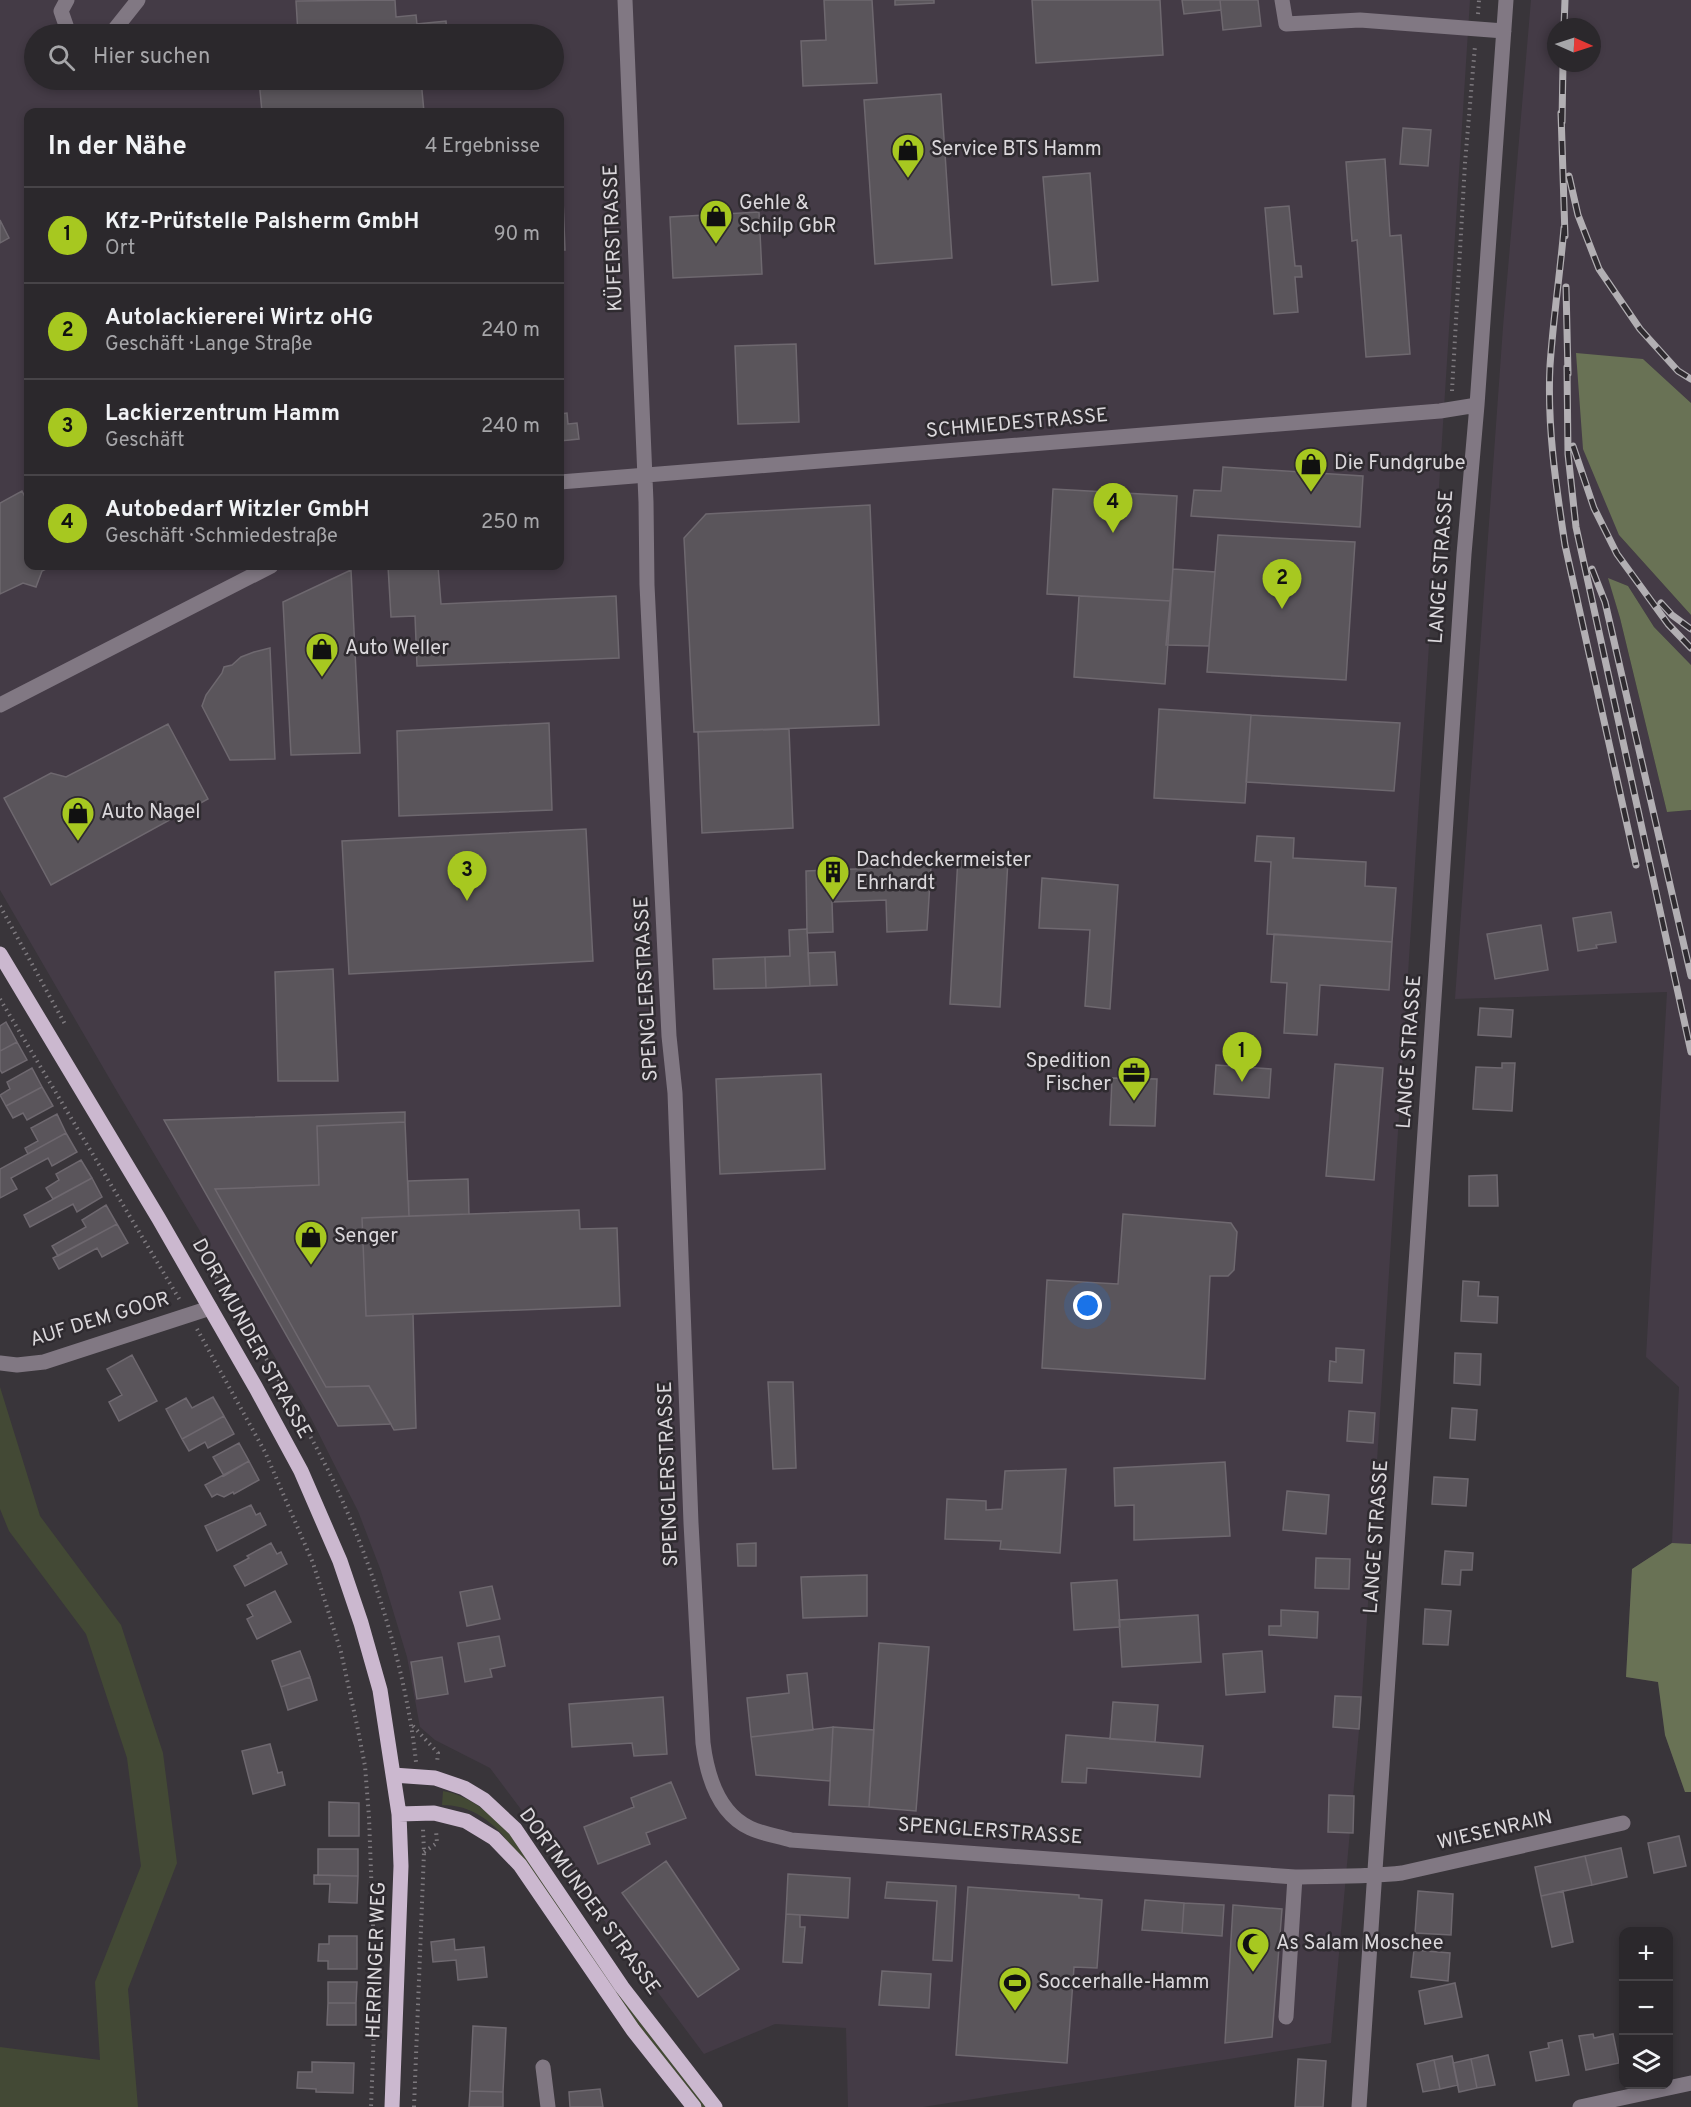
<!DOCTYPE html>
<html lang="de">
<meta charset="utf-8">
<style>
body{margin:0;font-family:Overpass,sans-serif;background:#373438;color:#f1f3f6}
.controls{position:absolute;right:18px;bottom:18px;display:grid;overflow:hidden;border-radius:12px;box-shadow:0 3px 9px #0003}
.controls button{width:54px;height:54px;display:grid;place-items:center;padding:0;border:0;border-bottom:2px solid #474448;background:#2b282c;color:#f1f3f6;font:30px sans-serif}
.compass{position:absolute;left:1547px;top:18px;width:54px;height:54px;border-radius:50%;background:#2b282c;box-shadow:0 3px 9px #0003;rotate:93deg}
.you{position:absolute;left:1088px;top:1306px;width:21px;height:21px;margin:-15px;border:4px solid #fff;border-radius:50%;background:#1a73e8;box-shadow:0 0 0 9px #1a73e833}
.badge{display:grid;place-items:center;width:39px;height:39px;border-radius:50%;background:#a7c820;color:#111;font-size:20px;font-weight:700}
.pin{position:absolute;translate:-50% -50px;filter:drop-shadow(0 2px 3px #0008)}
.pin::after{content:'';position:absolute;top:32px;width:21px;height:18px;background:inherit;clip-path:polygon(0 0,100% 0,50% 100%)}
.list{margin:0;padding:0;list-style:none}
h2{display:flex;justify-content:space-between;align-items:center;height:78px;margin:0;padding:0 24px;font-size:26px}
h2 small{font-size:20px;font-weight:400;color:#a6a6a9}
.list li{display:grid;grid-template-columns:39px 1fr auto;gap:18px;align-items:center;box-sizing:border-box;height:96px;padding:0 24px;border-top:2px solid #474448}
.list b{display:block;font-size:22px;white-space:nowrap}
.list p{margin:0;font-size:20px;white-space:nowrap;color:#a6a6a9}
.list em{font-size:20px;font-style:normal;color:#a6a6a9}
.icon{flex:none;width:33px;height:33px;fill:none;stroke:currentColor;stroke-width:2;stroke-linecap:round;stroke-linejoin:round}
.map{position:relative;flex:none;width:1691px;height:2107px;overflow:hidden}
.search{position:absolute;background:#2b282c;box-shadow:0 3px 9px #0003;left:24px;top:24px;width:540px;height:66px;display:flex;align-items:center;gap:15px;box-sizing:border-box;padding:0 21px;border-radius:33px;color:#a6a6a9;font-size:22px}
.panel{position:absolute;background:#2b282c;box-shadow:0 3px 9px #0003;left:24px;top:108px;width:540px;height:462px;border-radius:12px}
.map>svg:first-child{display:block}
</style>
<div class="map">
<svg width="1691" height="2107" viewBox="0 0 1691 2107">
<rect width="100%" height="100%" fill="#39353a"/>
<path fill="#443b46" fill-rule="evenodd" d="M0,0h1470l-108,1697 -31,346 -408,64h-75l-2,-79 -71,-4 -71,30 -214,-286 -55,-28 -15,-13 -13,-70 -26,-86 -23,-60 -23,-45 -24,-48 -196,-330 -115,-198zM34,34h520v46h-520zM28,112h532v454h-532z
M1531,0h160v403l-48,-44 -24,176 72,80v50l-37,-38 -26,-41 -19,-7 11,39 47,194 24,-2v982h-6l-20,-57 -7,-53 -32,-5 6,-108 40,-26 7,-156 -33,-30 21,-365 -212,7 48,-672zM1556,27h36v36h-36z"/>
<path fill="#434935" d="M0,1387l40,129 81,109 42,128 14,110 -49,126 10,118h-138v-60l100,13 -5,-78 46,-116 -14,-108 -41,-124 -77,-103 -9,-22z
M443,1791c30,5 53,28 73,49l191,267h-7l-65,-85 -133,-188c-17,-18 -35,-29 -60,-29z"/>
<path fill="#697255" d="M1576,353l67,6 48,44v212l-72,-80 -36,-86z
M1608,578l20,8 26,41 37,38v145l-24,2 -47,-194z
M1672,1543l19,1v248h-6l-20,-57 -7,-53 -32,-5 6,-108z"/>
<path fill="#5a555b" stroke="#6e686f" stroke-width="1.5" d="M395,0l1,17 20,-2 2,19h-120l-2,-33z
M824,0h48l5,83 -74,3 -2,-45 25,-1z
M895,0h39v3l-39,2z
M1032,0h128l3,55 -127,8z
M1182,0h38l1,10 -37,4z
M1220,0h38l3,26 -38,4z
M446,21l1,13h-29l-1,-10z
M259,80h162l3,32h-162z
M941,94l11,164 -77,6 -11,-164z
M1403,128l28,2 -3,36 -28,-2z
M1385,159l5,77 11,-1 9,119 -44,3 -9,-117 -5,1 -6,-79z
M560,173h2l3,77h-5z
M1090,173l8,108 -46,4 -9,-108z
M1289,206l6,60h6l1,11h-7l3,35 -24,2 -9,-106z
M759,212l3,62 -89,4 -3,-61z
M0,220l9,18 -9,5z
M796,344l3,78 -61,2 -3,-78z
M567,413l1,11 9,-1 2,16 -19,2v-27z
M1223,467l140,9 -3,51 -169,-11 3,-26 27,1z
M1053,489l124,7 -6,105 -124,-7z
M22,491l6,12v63h24l-10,5 -6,16 -13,-4 -23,11v-91z
M870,505l9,220 -185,7 -10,-194 22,-24z
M1218,535l137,7 -9,138 -139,-8z
M388,566h50l3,38 175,-8 3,62 -202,8 -2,-50 -24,1z
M1173,569l42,3 -6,74 -43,-1z
M351,570l9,183 -69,2 -8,-153z
M1079,596l92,5 -6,83 -91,-7z
M270,648l5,111 -45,1 -28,-54 4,-11 16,-22 2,-6 8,-2 9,-8 13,-5z
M1159,709l92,6 -6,88 -91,-5z
M1251,715l149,8 -6,68 -148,-9z
M549,723l3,87 -153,6 -2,-85z
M168,724l40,75 -157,86 -47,-87 47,-25 15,4z
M789,729l4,99 -91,5 -4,-101z
M586,829l7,132 -244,13 -7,-133z
M1257,836l37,2 -1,20 73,4 -1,24 31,2 -4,54 -125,-8 4,-72 -16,-1z
M958,857l50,2 -8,148 -50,-3z
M931,866l-4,64 -40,2 -1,-32 -54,2 1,30 -26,1 -1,-62z
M1042,878l76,7 -8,124 -25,-3 5,-76 -51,-2z
M1611,912l5,30 -20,3 1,3 -19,3 -5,-33z
M1541,925l7,45 -53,9 -8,-45z
M807,929l3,57 -44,2 -1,-31 25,-1 -1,-26z
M1274,934l118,8 -3,48 -69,-5 -3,50 -33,-2 3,-50 -16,-1z
M835,952l2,33 -27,1 -2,-33z
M765,957l1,31 -52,1 -1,-30z
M333,969l5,112h-60l-3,-109z
M1480,1008l33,2 -2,27 -33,-2z
M6,1022l11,20 -17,9v-25z
M17,1042l10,18 -25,13 -2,-3v-19z
M1502,1063h13l-3,48 -39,-2 3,-42 26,1z
M1335,1064l48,4 -9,112 -48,-4z
M1216,1065l55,4 -2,29 -55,-4z
M32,1068l10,19 -36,19 -6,-11 10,-6 -3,-7z
M821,1074l4,95 -105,5 -4,-95z
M1112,1078l45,1 -2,47 -45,-1z
M42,1087l11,19 -26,14 -4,-7 -10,5 -7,-12z
M405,1112v10l-88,4 2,59 -104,4 111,198 43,-1 22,38 -53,2 -174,-306z
M57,1114l9,19 -38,21 -3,-6 13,-7 -7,-13z
M405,1122l4,94 -47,2 4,98 47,-2 3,114 -22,2 -25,-44 -43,1 -111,-198 104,-4 -2,-59z
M66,1133l11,19 -25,14 -4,-8 -37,20 6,11 -17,9v-29z
M81,1160l11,18 -39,21 -7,-11 13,-8 -3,-6z
M1497,1175l1,31h-29v-30z
M92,1178l10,19 -25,15 -4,-8 -43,23 -6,-12z
M468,1179l1,35 -60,2 -1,-35z
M106,1205l11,19 -59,32 -6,-10 34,-19 -4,-7z
M579,1210l1,19 37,-1 3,78 -254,10 -4,-98z
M1123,1214l108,9 6,9 -3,38 -6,6h-18l-5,103 -163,-11 5,-88 71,4z
M117,1224l11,19 -26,14 -5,-9 -38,21 -6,-11z
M1463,1281l16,1 -1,14 20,1 -1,26 -36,-2z
M1336,1348l28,2 -2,33 -33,-2 1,-20 6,1z
M1455,1353l26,1 -1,31 -26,-2z
M132,1355l25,46 -38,20 -10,-19 13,-7 -15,-26z
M768,1382h25l3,86 -23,1z
M213,1397l11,19 -42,23 -16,-30 20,-11 6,10z
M1452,1408l25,2 -2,30 -25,-2z
M1349,1411l26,2 -2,30 -26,-2z
M224,1416l10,18 -26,14 -3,-6 -16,9 -7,-12z
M239,1443l10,18 -25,15 -11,-19z
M249,1461l10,19 -25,14 -1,-2 -9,5 -7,-3 -5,3 -7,-12z
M1225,1462l5,74 -96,4v-35l-19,1 -1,-38z
M1066,1469l-6,84 -60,-4 1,-8 -56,-2 2,-40 39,2v9l16,-1 3,-38z
M1434,1477l34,2 -2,27 -34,-2z
M1287,1491l42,4 -3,39 -43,-4z
M251,1505l5,10 4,-2 6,12 -49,26 -12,-25z
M271,1543l6,11 4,-2 6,12 -42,22 -11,-20 15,-8 -2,-2z
M756,1543v23h-18l-1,-22z
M1445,1551l28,2 -1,17h-11l-1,15 -18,-1z
M1316,1558l34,1 -1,30 -34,-1z
M867,1575v41l-64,2 -2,-41z
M1117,1580l3,47 -46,3 -3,-47z
M492,1586l8,33 -33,7 -7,-34z
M275,1591l16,31 -34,17 -10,-20 6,-3 -6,-11z
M1425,1609l26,2 -3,34 -25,-1z
M1281,1610l37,2 -1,26 -48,-3v-9h12z
M1198,1615l3,47 -79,5 -3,-47z
M499,1636l6,30 -15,3 2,8 -27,5 -7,-39z
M879,1643l50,4 -13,164 -47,-4z
M300,1651l10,26 -29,10 -9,-26z
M1262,1651l3,41 -39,3 -3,-41z
M442,1657l6,37 -31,5 -6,-37z
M807,1673l6,57 -62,7 -4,-39 42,-5 -2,-18z
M310,1677l7,23 -29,10 -7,-23z
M1335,1696l26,1 -2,32 -26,-2z
M663,1697l4,57 -33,2 -2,-13 -60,4 -3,-43z
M1113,1702l45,3 -3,37 -45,-3z
M833,1727l41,3 -5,77 -40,-2z
M833,1727l-3,54 -74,-6 -5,-38z
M1066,1735l137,11 -3,31 -113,-9 -1,15 -24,-1z
M270,1744l8,29 4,-1 3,13 -32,9 -11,-43z
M671,1782l15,36 -40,15 4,11 -52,20 -14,-37 50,-20 -3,-9z
M1329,1795l25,1 -1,37 -25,-1z
M329,1802l30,1v33h-30z
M1679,1836l7,30 -32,7 -6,-30z
M1621,1848l6,29 -35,8 -7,-29z
M318,1849h40v27l-40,-1z
M1585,1856l7,29 -51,11 -6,-29z
M666,1861l73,108 -41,28 -76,-104z
M788,1874l62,4 -2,40 -62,-4z
M314,1875l44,1 -1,27 -28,-1 1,-18h-16z
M887,1882l69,4 -4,75 -19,-1 4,-59 -52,-3z
M968,1887l111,8v3l23,2 -5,68 -23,-1 -7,96 -111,-8z
M1418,1891l35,3 -2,41 -36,-2z
M1563,1891l10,51 -21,5 -11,-51z
M1145,1900l39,3 -2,30 -40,-3z
M1184,1903l40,2 -2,31 -40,-3z
M1233,1905l49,4 -10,128 -47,6z
M786,1914l14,1v12h5l-3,36 -19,-1z
M329,1936h28v33h-29v-8h-10l1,-17h10z
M454,1939l1,11 29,-3 3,30 -29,3 -2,-20 -23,2 -2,-20z
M1414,1950l36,3 -2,28 -37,-4z
M882,1971l49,3 -2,34 -50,-3z
M328,1982h29l-1,21h-28z
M1455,1983l7,34 -37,7 -6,-33z
M328,2003h28v22h-29z
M473,2026l33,2 -3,64 -33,-1z
M1593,2034l1,4 19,-4 6,29 -33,7 -7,-34z
M1562,2040l7,35 -33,6 -6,-29 19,-4 -1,-5z
M1488,2055l7,30 -18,3 -6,-29z
M1452,2056l6,29 -18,4 -6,-29z
M1298,2059l28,2 -3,46h-28z
M1471,2059l6,29 -18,4 -6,-29z
M1434,2060l6,29 -17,3 -6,-28z
M312,2062l42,1 -1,30 -37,-1v-3l-19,-1 1,-16h14z
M600,2089l3,18h-33l-1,-15z
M470,2091l33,1v15h-34z"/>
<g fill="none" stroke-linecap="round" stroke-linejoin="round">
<path stroke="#7e7a7f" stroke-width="4" stroke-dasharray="1.5 4.5" stroke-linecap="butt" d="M1478,14l1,-14
M1452,391l13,-228 10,-117
M0,906l66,120
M0,999l181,303
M194,1241c47,76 95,152 135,231 42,86 77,195 87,290
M197,1329l68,123 48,111 28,89 16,73 8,41 4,51 4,109 1,105 -3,76
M413,1726l25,27 -1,10
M424,1852l13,-9 -1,-13
M414,2107l10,-255 -1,-23"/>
<path stroke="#817883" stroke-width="15" d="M67,0l-6,11 8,23
M625,0l21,502 1,83 22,451 6,57 16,430 12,220c4,32 15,70 47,85 13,6 27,8 41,12l504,37c36,-1 72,0 107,-4l221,-50
M1282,0l4,24 74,-4 144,11
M111,34l27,-34
M560,482l880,-71 37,-6
M0,705l271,-139
M0,1363l17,2 27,-3 166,-54
M1286,2017l9,-140
M543,2067l5,40
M1359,2107l105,-1553 13,-149 29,-405
M1580,2107l111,-24"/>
<path stroke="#cbb8cf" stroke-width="15" d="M0,954l159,265 97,169 45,83 39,90 21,62 19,67 19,124 2,52 -9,241
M393,1775l42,3 29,10 20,12 31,29 107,158 93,120
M399,1814l35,-1 32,8 28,17 26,27 113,165 61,77"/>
<g stroke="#b2afb3" stroke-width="7">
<path id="rail" d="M1564,27l1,-27
M1561,113l4,123
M1562,122l1,-59
M1569,176l9,39 21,54 41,60 38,42 13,8
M1564,228c-4,46 -11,92 -14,138 -3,60 6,120 15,179l71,320
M1566,287l2,87
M1567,367l1,87 8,73 115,525
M1573,446l21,62 23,46 51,70 23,24
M1592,569l13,33 86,374
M1661,603l11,12 19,14"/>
</g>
<use href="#rail" stroke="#2f2b30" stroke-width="4.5" stroke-dasharray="14" stroke-linecap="butt"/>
</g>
<defs>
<g id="shop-pin" transform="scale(1.725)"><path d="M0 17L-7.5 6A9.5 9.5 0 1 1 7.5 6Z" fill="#a7c820" stroke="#2f2b30"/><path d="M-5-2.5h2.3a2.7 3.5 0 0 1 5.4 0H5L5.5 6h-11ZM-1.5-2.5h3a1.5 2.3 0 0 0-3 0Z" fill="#111"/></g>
<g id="building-pin" transform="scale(1.725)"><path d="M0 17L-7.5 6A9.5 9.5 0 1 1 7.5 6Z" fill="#a7c820" stroke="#2f2b30"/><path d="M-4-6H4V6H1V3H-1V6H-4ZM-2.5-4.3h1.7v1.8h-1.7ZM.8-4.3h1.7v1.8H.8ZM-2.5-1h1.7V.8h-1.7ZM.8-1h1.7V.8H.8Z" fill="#111"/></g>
<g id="office-pin" transform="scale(1.725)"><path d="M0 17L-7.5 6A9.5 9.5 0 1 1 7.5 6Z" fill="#a7c820" stroke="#2f2b30"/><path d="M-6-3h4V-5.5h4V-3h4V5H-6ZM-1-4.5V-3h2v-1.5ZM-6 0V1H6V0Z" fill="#111"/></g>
<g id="mosque-pin" transform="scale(1.725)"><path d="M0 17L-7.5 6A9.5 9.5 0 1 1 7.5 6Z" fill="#a7c820" stroke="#2f2b30"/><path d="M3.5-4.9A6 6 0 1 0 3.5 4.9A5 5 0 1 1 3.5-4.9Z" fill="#111"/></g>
<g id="stadium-pin" transform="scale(1.725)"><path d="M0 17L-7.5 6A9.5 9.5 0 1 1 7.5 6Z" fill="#a7c820" stroke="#2f2b30"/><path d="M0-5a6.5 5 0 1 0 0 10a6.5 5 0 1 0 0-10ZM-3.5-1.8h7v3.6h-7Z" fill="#111"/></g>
</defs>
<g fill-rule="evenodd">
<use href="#shop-pin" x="908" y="150"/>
<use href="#shop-pin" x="716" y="216"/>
<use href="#shop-pin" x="1311" y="464"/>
<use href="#shop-pin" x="322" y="649"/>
<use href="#shop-pin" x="78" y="813"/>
<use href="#building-pin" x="833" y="872"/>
<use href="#office-pin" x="1134" y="1073"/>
<use href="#shop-pin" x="311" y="1237"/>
<use href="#mosque-pin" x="1253" y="1944"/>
<use href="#stadium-pin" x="1015" y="1983"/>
</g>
<g text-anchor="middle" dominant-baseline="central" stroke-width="5" stroke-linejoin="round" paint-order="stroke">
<g font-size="20" fill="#dbd8dc" stroke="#2f2b30" text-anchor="start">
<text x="931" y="150">Service BTS Hamm</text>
<text x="739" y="204">Gehle &amp;<tspan x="739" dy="23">Schilp GbR</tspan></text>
<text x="1334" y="464">Die Fundgrube</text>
<text x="345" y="649">Auto Weller</text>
<text x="101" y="813">Auto Nagel</text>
<text x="856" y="861">Dachdeckermeister<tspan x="856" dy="23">Ehrhardt</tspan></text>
<text x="1111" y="1062" text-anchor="end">Spedition<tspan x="1111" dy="23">Fischer</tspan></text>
<text x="334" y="1237">Senger</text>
<text x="1276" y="1944">As Salam Moschee</text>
<text x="1038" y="1983">Soccerhalle-Hamm</text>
</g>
<g font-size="20" fill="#dbd8dc" stroke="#2f2b30">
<text transform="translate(614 238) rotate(-92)">KÜFERSTRASSE</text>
<text transform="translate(1017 424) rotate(-5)">SCHMIEDESTRASSE</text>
<text transform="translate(1442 567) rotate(-86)">LANGE STRASSE</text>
<text transform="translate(647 989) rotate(-93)">SPENGLERSTRASSE</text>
<text transform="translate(1410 1052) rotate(-86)">LANGE STRASSE</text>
<text transform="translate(100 1320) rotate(-17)">AUF DEM GOOR</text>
<text transform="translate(251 1339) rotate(61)">DORTMUNDER STRASSE</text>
<text transform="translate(669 1474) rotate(-92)">SPENGLERSTRASSE</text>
<text transform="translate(1377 1537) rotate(-86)">LANGE STRASSE</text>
<text transform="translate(1495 1831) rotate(-13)">WIESENRAIN</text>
<text transform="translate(990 1832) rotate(4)">SPENGLERSTRASSE</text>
<text transform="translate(589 1902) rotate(54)">DORTMUNDER STRASSE</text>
<text transform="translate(377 1960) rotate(-88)">HERRINGER WEG</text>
</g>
</g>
</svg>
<div class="controls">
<button>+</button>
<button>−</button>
<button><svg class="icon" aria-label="layers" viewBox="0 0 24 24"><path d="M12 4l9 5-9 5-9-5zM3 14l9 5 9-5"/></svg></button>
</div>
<svg class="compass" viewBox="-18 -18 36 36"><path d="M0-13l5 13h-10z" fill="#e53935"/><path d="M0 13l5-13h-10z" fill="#a6a6a9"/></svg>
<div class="you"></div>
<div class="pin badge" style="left:1242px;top:1082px">1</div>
<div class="pin badge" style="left:1282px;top:609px">2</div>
<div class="pin badge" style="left:467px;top:901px">3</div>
<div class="pin badge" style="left:1113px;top:533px">4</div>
<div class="search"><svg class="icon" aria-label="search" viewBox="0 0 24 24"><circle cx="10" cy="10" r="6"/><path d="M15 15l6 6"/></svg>Hier suchen</div>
<section class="panel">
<h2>In der Nähe<small>4 Ergebnisse</small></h2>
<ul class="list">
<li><span class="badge">1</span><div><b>Kfz-Prüfstelle Palsherm GmbH</b><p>Ort</p></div><em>90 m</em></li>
<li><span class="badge">2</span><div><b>Autolackiererei Wirtz oHG</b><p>Geschäft · Lange Straße</p></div><em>240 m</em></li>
<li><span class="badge">3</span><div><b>Lackierzentrum Hamm</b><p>Geschäft</p></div><em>240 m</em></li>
<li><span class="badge">4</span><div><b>Autobedarf Witzler GmbH</b><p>Geschäft · Schmiedestraße</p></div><em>250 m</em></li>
</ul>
</section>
</div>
